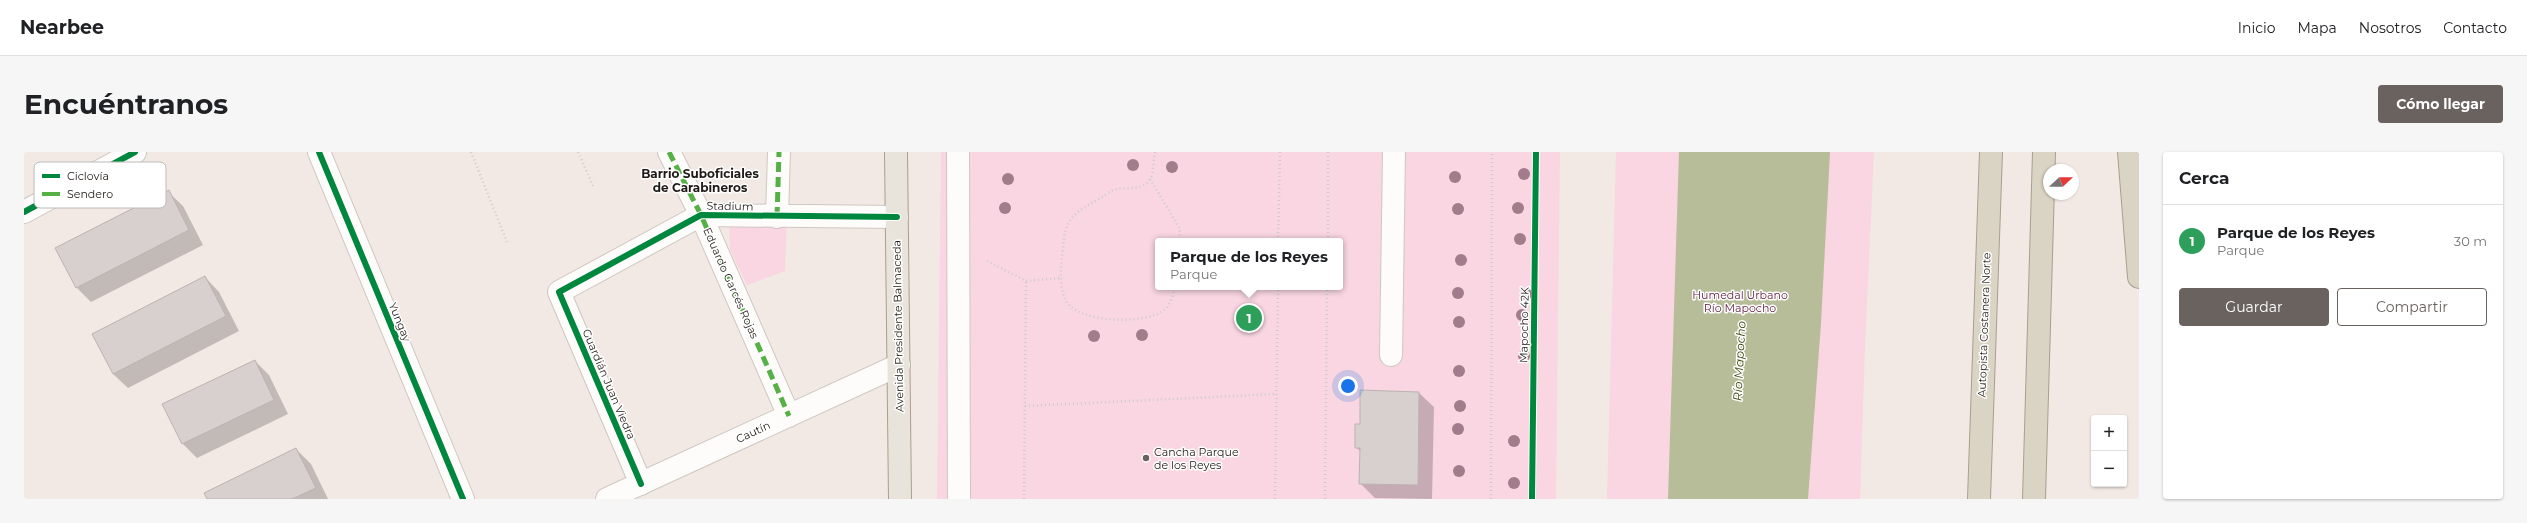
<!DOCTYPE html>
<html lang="es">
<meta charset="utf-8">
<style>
body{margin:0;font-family:Montserrat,sans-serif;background:#f6f6f6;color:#202124}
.controls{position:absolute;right:12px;bottom:12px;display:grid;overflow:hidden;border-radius:4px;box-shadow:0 1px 3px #0004}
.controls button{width:36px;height:36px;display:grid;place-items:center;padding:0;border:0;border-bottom:1px solid #e0e0e0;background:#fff;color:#202124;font:20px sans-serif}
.compass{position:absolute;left:2019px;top:12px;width:36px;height:36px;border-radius:50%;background:#fff;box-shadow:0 1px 3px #0004;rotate:68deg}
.you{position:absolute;left:1324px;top:234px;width:14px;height:14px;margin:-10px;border:3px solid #fff;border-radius:50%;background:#1a73e8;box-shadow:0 0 0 6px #1a73e833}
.badge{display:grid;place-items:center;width:26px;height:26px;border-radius:50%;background:#6a625e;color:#fff;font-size:13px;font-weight:700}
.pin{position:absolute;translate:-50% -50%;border:2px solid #fff;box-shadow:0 1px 4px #0006}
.popup{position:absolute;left:1131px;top:86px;width:188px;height:52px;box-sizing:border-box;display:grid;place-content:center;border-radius:4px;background:#fff;filter:drop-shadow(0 1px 3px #0005);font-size:13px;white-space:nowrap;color:#757577}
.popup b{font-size:15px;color:#202124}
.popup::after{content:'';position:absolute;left:50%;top:100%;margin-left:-8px;border:8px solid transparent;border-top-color:#fff}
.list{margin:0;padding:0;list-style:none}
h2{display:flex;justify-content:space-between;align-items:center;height:52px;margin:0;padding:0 16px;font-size:17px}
h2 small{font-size:13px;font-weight:400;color:#757577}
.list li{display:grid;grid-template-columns:26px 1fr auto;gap:12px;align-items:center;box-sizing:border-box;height:72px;padding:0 16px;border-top:1px solid #e0e0e0}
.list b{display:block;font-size:15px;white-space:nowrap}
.list p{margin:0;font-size:13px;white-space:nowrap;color:#757577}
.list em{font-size:13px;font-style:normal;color:#757577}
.actions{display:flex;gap:8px;padding:12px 16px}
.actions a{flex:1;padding:9px 0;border:1px solid #6a625e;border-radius:4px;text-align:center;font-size:14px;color:#6a625e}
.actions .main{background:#6a625e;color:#fff}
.map{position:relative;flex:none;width:2115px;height:347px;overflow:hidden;border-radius:4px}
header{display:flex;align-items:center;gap:24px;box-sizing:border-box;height:56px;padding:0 20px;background:#fff;border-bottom:1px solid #e0e0e0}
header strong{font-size:19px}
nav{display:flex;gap:22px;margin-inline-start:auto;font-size:14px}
.intro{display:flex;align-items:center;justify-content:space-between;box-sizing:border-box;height:96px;padding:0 24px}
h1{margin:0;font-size:28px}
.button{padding:10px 18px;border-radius:4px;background:#6a625e;color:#fff;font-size:14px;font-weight:700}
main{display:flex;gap:24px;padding:0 24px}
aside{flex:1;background:#fff;border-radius:4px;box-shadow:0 1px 3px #0004}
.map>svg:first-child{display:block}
</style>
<header>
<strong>Nearbee</strong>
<nav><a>Inicio</a><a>Mapa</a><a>Nosotros</a><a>Contacto</a></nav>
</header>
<div class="intro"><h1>Encuéntranos</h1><a class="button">Cómo llegar</a></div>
<main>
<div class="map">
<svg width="2115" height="347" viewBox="0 0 2115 347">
<rect width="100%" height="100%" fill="#f2e9e4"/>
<path fill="#f9d6e1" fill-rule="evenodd" d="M917,0h619l-4,347h-619zM1134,89h182v46h-182z
M1592,0h258l-9,195 -5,152h-253z
M705,69h58l-2,50 -38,14 -17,-35z"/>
<path fill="#b6bd98" d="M1655,0h151l-9,171 -13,176h-140z"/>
<path fill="#0003" d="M144,40l15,14 20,39 -112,57 -14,-14 -20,-39z
M181,125l14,15 20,39 -111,57 -15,-14z
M231,209l14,14 19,39 -91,44 -14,-14 -19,-39z
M1337,239l58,2 15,14 -2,92 -57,-1 -15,-15 1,-31 -5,-5 5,-22z
M272,297l15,15 17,35h-119z"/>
<path fill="#d8d0ce" stroke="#bbb3b1" d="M145,38l20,40 -113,58 -21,-40z
M181,124l21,40 -113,58 -21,-40z
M231,208l19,40 -92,44 -20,-40z
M1336,238l59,2 -1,93 -59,-1 1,-36h-5v-24h5z
M272,296l20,40 -24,11h-85l-3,-6z"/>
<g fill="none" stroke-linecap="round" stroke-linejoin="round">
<g stroke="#cec7c2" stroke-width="24">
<path id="minor" d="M295,0l144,347
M645,0l32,63 88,201
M934,0l1,347
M0,60l111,-60
M753,65l2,-65
M1367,203l3,-203
M617,332l-82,-192 142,-77 196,2
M583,347l292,-134"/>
</g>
<g stroke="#a99f8d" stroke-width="24">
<path id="major" d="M872,0l4,347"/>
</g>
<g stroke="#a99f8d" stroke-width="24">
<path id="highway" d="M2105,0l10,125
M1955,347l12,-347
M2010,347l10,-347"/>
</g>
<path stroke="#ceccca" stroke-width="2.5" stroke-dasharray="1 3" stroke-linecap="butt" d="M447,0l36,90
M554,0l16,36
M1131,0c-2,8 -1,20 -5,27 -7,12 -22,8 -33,10 -6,1 -12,6 -16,9 -18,10 -34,17 -37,40 -2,19 -7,46 2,63 13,23 79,23 97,10 7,-5 10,-16 12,-24
M1126,27l30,50 -1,12
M1254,89l2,-89
M1304,89v-89
M963,109l39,20 35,-3
M1001,254l251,-12
M1000,347l2,-218
M1251,347l3,-212
M1301,347l2,-212
M1467,347l1,-347"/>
<use href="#minor" stroke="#fdfcfb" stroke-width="22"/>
<use href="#major" stroke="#e8e4db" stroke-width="22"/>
<use href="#highway" stroke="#dad4c5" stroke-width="22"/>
<path stroke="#55b145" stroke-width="5" stroke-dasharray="10 5" stroke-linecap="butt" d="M645,0l32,63 88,201
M753,65l2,-65"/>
<g stroke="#fff" stroke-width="8">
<path id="cycleway" d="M295,0l144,347
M0,60l111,-60
M617,332l-82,-192 142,-77 196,2
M1508,347l4,-347"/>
</g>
<use href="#cycleway" stroke="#00873e" stroke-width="6"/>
</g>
<g fill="#a37c8c">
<circle cx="1109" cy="13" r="6"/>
<circle cx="1148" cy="15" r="6"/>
<circle cx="1500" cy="22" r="6"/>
<circle cx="1431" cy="25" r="6"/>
<circle cx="984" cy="27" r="6"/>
<circle cx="981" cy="56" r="6"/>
<circle cx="1494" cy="56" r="6"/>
<circle cx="1434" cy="57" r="6"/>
<circle cx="1496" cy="87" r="6"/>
<circle cx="1437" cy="108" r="6"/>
<circle cx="1434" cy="141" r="6"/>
<circle cx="1502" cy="142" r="6"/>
<circle cx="1498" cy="163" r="6"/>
<circle cx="1435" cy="170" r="6"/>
<circle cx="1118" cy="183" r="6"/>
<circle cx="1070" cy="184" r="6"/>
<circle cx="1500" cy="204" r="6"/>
<circle cx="1435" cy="219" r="6"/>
<circle cx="1436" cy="254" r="6"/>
<circle cx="1434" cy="277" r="6"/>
<circle cx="1490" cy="289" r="6"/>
<circle cx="1435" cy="319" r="6"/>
<circle cx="1490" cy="331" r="6"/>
</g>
<circle fill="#6a625e" stroke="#fff" stroke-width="1.5" cx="1122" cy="306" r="4"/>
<g text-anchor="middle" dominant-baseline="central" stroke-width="3" stroke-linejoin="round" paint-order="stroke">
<g font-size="11" fill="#201a16" stroke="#fff">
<text transform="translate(706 54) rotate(1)">Stadium</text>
<text transform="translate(707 131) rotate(66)">Eduardo Garcés Rojas</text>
<text transform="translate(376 170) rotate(68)">Yungay</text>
<text transform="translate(1500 173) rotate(-89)">Mapocho 42K</text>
<text transform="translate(1960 173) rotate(-88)">Autopista Costanera Norte</text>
<text transform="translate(874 174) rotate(-91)">Avenida Presidente Balmaceda</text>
<text transform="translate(585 232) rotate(67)">Guardián Juan Viedra</text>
<text transform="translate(729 280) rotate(-25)">Cautín</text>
</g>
<g font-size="11" fill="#622244" stroke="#fff">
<text x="1716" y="143">Humedal Urbano<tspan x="1716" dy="13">Río Mapocho</tspan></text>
</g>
<g font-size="11" fill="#201a16" stroke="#fff" text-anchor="start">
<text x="1130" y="300">Cancha Parque<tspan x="1130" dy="13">de los Reyes</tspan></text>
</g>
<g font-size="12" font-weight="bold" fill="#201a16" stroke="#fff">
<text x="676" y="21">Barrio Suboficiales<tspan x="676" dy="14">de Carabineros</tspan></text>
</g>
<g font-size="12" font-style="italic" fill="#3c490f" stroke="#fff">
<text transform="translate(1715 209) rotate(-87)">Río Mapocho</text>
</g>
</g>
<rect x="10" y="10" width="132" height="46" rx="6" fill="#fff" stroke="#bcbab9" stroke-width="1"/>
<rect x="18" y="22" width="18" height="4" fill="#00873e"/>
<rect x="18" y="40" width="18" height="4" fill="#55b145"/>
<g font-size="11" fill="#201a16">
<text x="43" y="28">Ciclovía</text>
<text x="43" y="46">Sendero</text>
</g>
</svg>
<div class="controls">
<button>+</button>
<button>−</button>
</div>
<svg class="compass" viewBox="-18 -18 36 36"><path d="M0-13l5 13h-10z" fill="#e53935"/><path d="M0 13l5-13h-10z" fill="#757577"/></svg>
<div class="you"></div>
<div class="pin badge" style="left:1225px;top:166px;background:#2e9e5b">1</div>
<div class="popup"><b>Parque de los Reyes</b>Parque</div>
</div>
<aside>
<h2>Cerca<small></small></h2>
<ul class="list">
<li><span class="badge" style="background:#2e9e5b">1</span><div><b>Parque de los Reyes</b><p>Parque</p></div><em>30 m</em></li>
</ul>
<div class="actions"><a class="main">Guardar</a><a>Compartir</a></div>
</aside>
</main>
